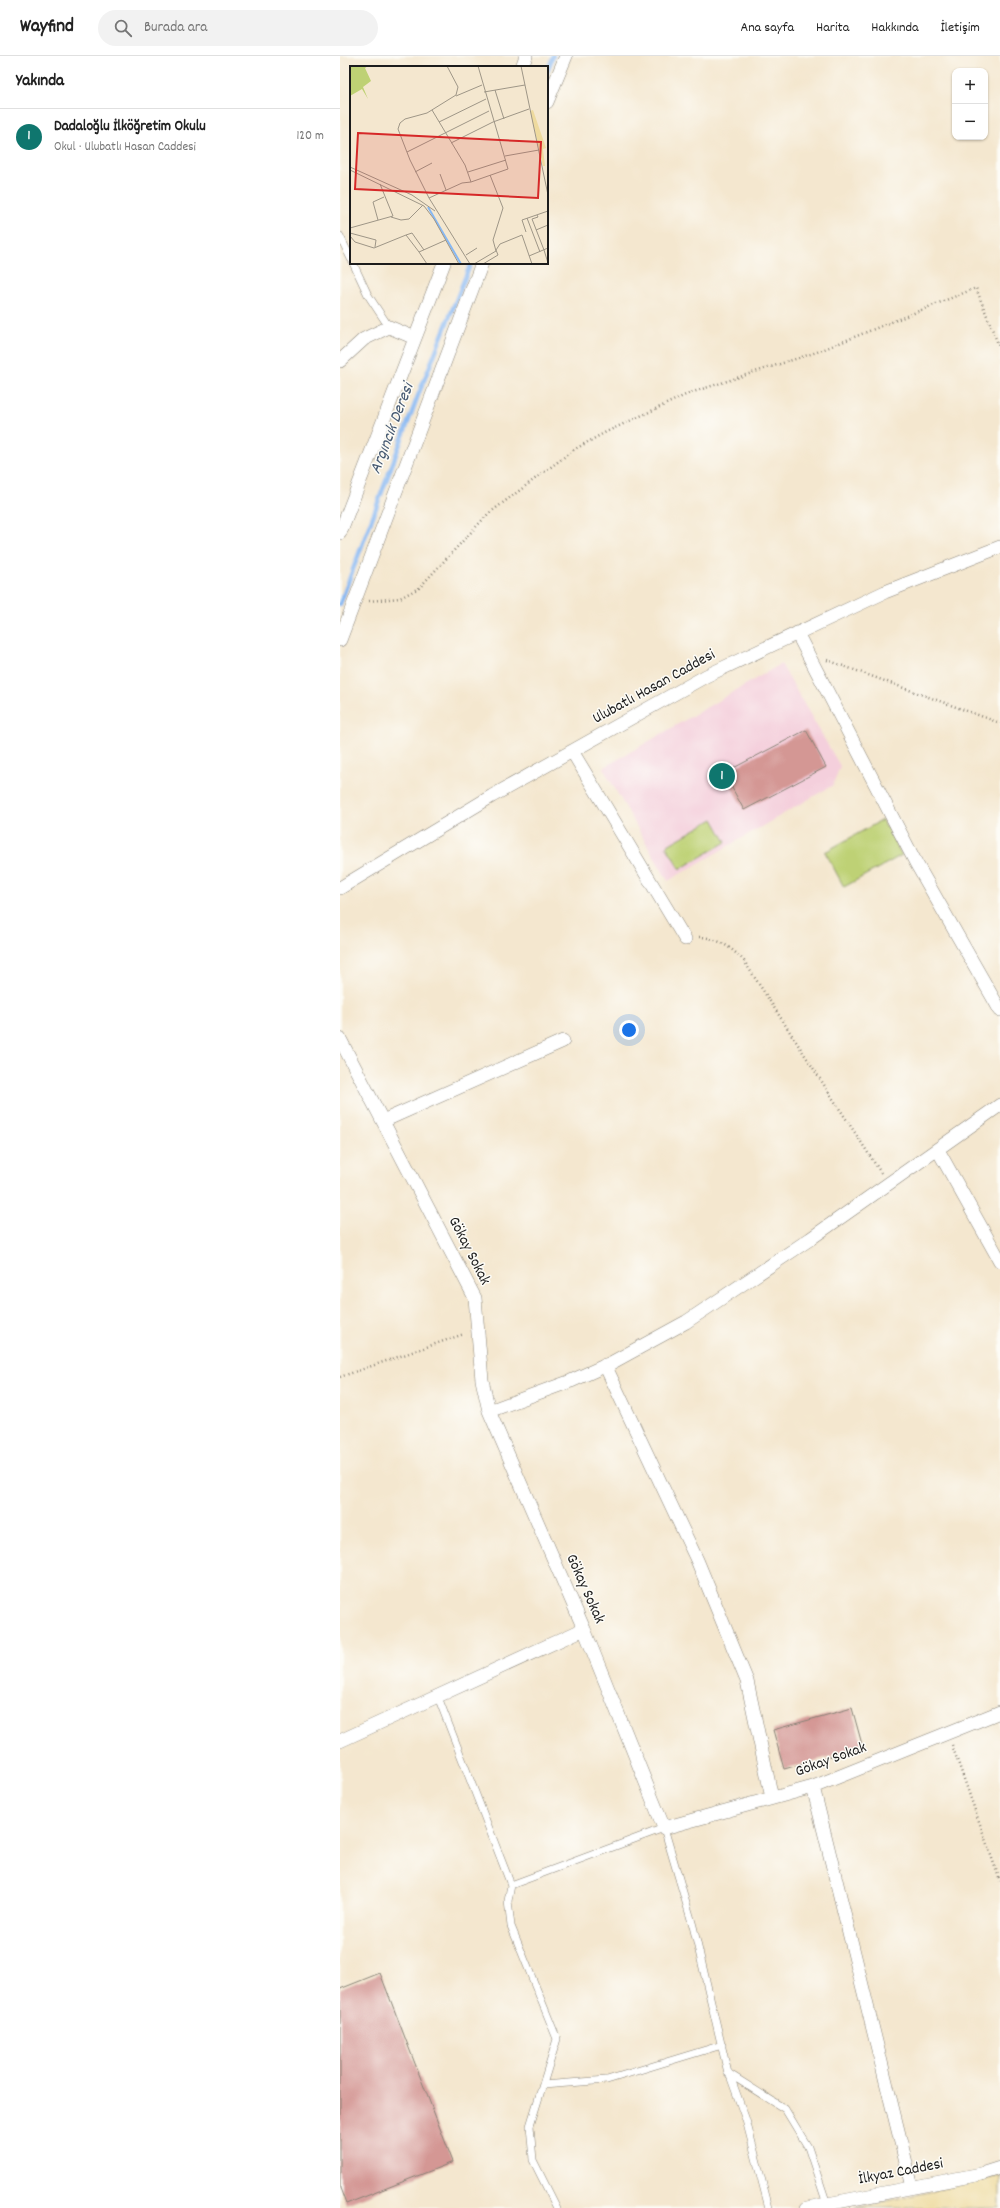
<!DOCTYPE html>
<html lang="tr">
<meta charset="utf-8">
<style>
body{margin:0;font-family:Dekko,sans-serif;background:#f2f2f2;color:#222}
.controls{position:absolute;right:12px;top:12px;display:grid;overflow:hidden;border-radius:8px;box-shadow:0 1px 3px #0004}
.controls button{width:36px;height:36px;display:grid;place-items:center;padding:0;border:0;border-bottom:1px solid #e0e0e0;background:#fff;color:#222;font:20px sans-serif}
.you{position:absolute;left:289px;top:974px;width:14px;height:14px;margin:-10px;border:3px solid #fff;border-radius:50%;background:#1a73e8;box-shadow:0 0 0 6px #1a73e833}
.badge{display:grid;place-items:center;width:26px;height:26px;border-radius:50%;background:#0f766e;color:#fff;font-size:13px;font-weight:700}
.pin{position:absolute;translate:-50% -50%;border:2px solid #fff;box-shadow:0 1px 4px #0006}
.list{margin:0;padding:0;list-style:none}
h2{display:flex;justify-content:space-between;align-items:center;height:52px;margin:0;padding:0 16px;font-size:17px}
h2 small{font-size:13px;font-weight:400;color:#767676}
.list li{display:grid;grid-template-columns:26px 1fr auto;gap:12px;align-items:center;box-sizing:border-box;height:56px;padding:0 16px;border-top:1px solid #e0e0e0}
.list b{display:block;font-size:15px;white-space:nowrap}
.list p{margin:0;font-size:13px;white-space:nowrap;color:#767676}
.list em{font-size:13px;font-style:normal;color:#767676}
.icon{flex:none;width:22px;height:22px;fill:none;stroke:currentColor;stroke-width:2;stroke-linecap:round;stroke-linejoin:round}
.map{position:relative;flex:none;width:660px;height:2152px;overflow:hidden}
header{display:flex;align-items:center;gap:24px;box-sizing:border-box;height:56px;padding:0 20px;background:#fff;border-bottom:1px solid #e0e0e0}
header strong{font-size:19px}
nav{display:flex;gap:22px;margin-inline-start:auto;font-size:14px}
.search{width:280px;height:36px;background:#f2f2f2;display:flex;align-items:center;gap:10px;box-sizing:border-box;padding:0 14px;border-radius:22px;color:#767676;font-size:15px}
main{display:flex}
aside{flex:1;background:#fff}
.map>svg:first-child{display:block}
</style>
<header>
<strong>Wayfind</strong>
<div class="search"><svg class="icon" aria-label="search" viewBox="0 0 24 24"><circle cx="10" cy="10" r="6"/><path d="M15 15l6 6"/></svg>Burada ara</div>
<nav><a>Ana sayfa</a><a>Harita</a><a>Hakkında</a><a>İletişim</a></nav>
</header>
<main>
<aside>
<h2>Yakında<small></small></h2>
<ul class="list">
<li><span class="badge">1</span><div><b>Dadaloğlu İlköğretim Okulu</b><p>Okul · Ulubatlı Hasan Caddesi</p></div><em>120 m</em></li>
</ul>
</aside>
<div class="map">
<svg width="660" height="2152" viewBox="0 0 660 2152">
<rect width="100%" height="100%" fill="#fdfcf7"/>
<filter id="ink" filterUnits="userSpaceOnUse"><feTurbulence type="fractalNoise" baseFrequency=".025" numOctaves="2"/><feDisplacementMap in="SourceGraphic" scale="8" xChannelSelector="R" yChannelSelector="G"/><feConvolveMatrix kernelMatrix="1 2 1 2 8 2 1 2 1" color-interpolation-filters="sRGB"/></filter>
<filter id="wash" filterUnits="userSpaceOnUse"><feTurbulence type="fractalNoise" baseFrequency=".012" numOctaves="4" result="noise"/><feDisplacementMap in="SourceGraphic" scale="16" xChannelSelector="R" yChannelSelector="G"/><feGaussianBlur stdDeviation="0.9" result="paint"/><feColorMatrix in="noise" values="0 0 0 0 0 0 0 0 0 0 0 0 0 0 0 0 0 1.4 0 .05"/><feComposite in="paint" operator="in"/></filter>
<g filter="url(#wash)">
<rect width="100%" height="100%" fill="#f4e7cf"/>
<path fill="#f4cfdc" d="M441,608l59,102 -7,19 -165,96 -65,-113z"/>
<path fill="#bed174" stroke="#6d7648" d="M373,763l13,23 -46,27 -14,-23z
M542,764l20,35 -58,32 -19,-35z"/>
<path fill="#eeda9e" stroke="#857b5d" d="M660,2120v32h-145z"/>
<g fill="none" stroke-linecap="round" stroke-linejoin="round">
<path stroke="#87b8f3" stroke-width="4.5" d="M207,16l6,-16
M0,548l79,-211 52,-130"/>
</g>
<g id="blocks">
<path fill="#d49794" d="M466,674l20,37 -82,43 -20,-37z
M512,1652l11,40 -79,21 -11,-39z
M40,1917l73,189 -107,42 -6,-16v-199z"/>
</g>
</g>
<g filter="url(#ink)">
<use href="#blocks" fill-opacity="0" stroke="#888276" stroke-width="1"/>
<g fill="none" stroke-linecap="round" stroke-linejoin="round">
<g stroke="#888276" stroke-width="8">
<path id="service" d="M0,180l11,23
M13,207l15,32 21,32
M98,1641l73,188 -3,16 3,25 46,113 -27,87 3,34 24,48
M171,1829l153,-57 29,98 35,147 57,36 23,38 19,57
M389,2017l17,47 23,88
M203,2029l64,-5 115,-35"/>
</g>
<g stroke="#888276" stroke-width="14">
<path id="minor" d="M182,11l4,-11
M207,46l19,-46
M0,305l24,-22 25,-12 26,11
M0,477l104,-270
M457,577l119,230 84,147
M0,584l142,-377
M232,695l113,188
M0,832l152,-92 214,-120 179,-84 115,-45
M0,983l135,259 7,82 7,31 95,218 80,199 149,-41 187,-75
M43,1065l180,-80
M598,1094l62,111
M265,1309l92,195 50,121 25,117
M149,1355l82,-30 40,-18 75,-41 124,-83 190,-134
M0,1685l244,-112
M473,1731l99,400
M467,2152l174,-34 19,-6"/>
</g>
<path stroke="#888276" stroke-width="2.5" stroke-dasharray="1 3" stroke-linecap="butt" d="M29,545l31,-3 19,-10 69,-74 87,-65 31,-17 84,-39 127,-41 159,-64 24,61
M487,604l173,63
M359,881c18,0 33,11 45,24l137,212
M0,1321l124,-43
M612,1689l48,136"/>
<use href="#service" stroke="#fff" stroke-width="7"/>
<use href="#minor" stroke="#fff" stroke-width="13"/>
</g>
</g>
<g text-anchor="middle" dominant-baseline="central" stroke-width="3" stroke-linejoin="round" paint-order="stroke">
<g font-size="16" fill="#1c1c1c" stroke="#fdfcf7">
<text transform="translate(314 631) rotate(-29)">Ulubatlı Hasan Caddesi</text>
<text transform="translate(129 1195) rotate(63)">Gökay Sokak</text>
<text transform="translate(245 1533) rotate(66)">Gökay Sokak</text>
<text transform="translate(491 1704) rotate(-20)">Gökay Sokak</text>
<text transform="translate(561 2116) rotate(-11)">İlkyaz Caddesi</text>
</g>
<g font-size="17" font-style="italic" fill="#475a72" stroke="#fdfcf7">
<text transform="translate(53 373) rotate(-69)">Argıncık Deresi</text>
</g>
</g>
<g transform="translate(10 10)">
<rect width="198" height="198" fill="#f4e7cf"/>
<path d="M0,0h18l-3,2 6,13 -8,6 5,12 -6,-10 -12,7z" fill="#bed174"/>
<path d="M183,44l13,38 -3,1 2,17h-2l-13,-55z" fill="#eeda9e"/>
<path fill="none" stroke="#87b8f3" stroke-width="2" d="M78,141l33,57"/>
<path fill="none" stroke="#9e9687" stroke-width="1" d="M97,0l11,21 -2,8 -29,18 -22,6 -5,4 -2,6 12,31 19,38 41,66M171,0l27,129M145,24l9,29M134,26l41,-7M106,30l26,-11M82,44l33,55 6,17M89,56l47,-23M101,77l42,-21 36,-13M57,86l82,-41M155,90l34,-6M0,101l62,28 23,16M0,104l74,36 10,13 25,45M65,106l17,-9M118,106l38,-12M90,108l6,16M79,132l33,-15 9,-1 37,-13 -30,-103M187,149l1,2 -6,2 12,31M41,151l10,3 8,-1 14,-14M177,152l13,34M28,154l-5,-18 11,-5M0,162l43,-12 -13,-32M186,164l12,-5M176,166l-4,-12 26,-9M0,167l26,7 -1,7M56,169l6,-2 12,17M0,170l5,6 19,6 32,-13 13,17 27,-12M194,184l4,13M69,186l8,12M116,189l11,-7M179,190l19,-8M124,198l22,-13 -3,-11 10,-32 -13,-33M133,198l15,-9 -2,-5 4,-6 22,-9 10,29"/>
<path fill="#d62828" fill-opacity="0.15" stroke="#d62828" stroke-width="2" d="M8,67l183,9 -3,56 -183,-9z"/>
<rect width="198" height="198" fill="none" stroke="#1c1c1c" stroke-width="2"/>
</g>
</svg>
<div class="controls">
<button>+</button>
<button>−</button>
</div>
<div class="you"></div>
<div class="pin badge" style="left:382px;top:720px">1</div>
</div>
</main>
